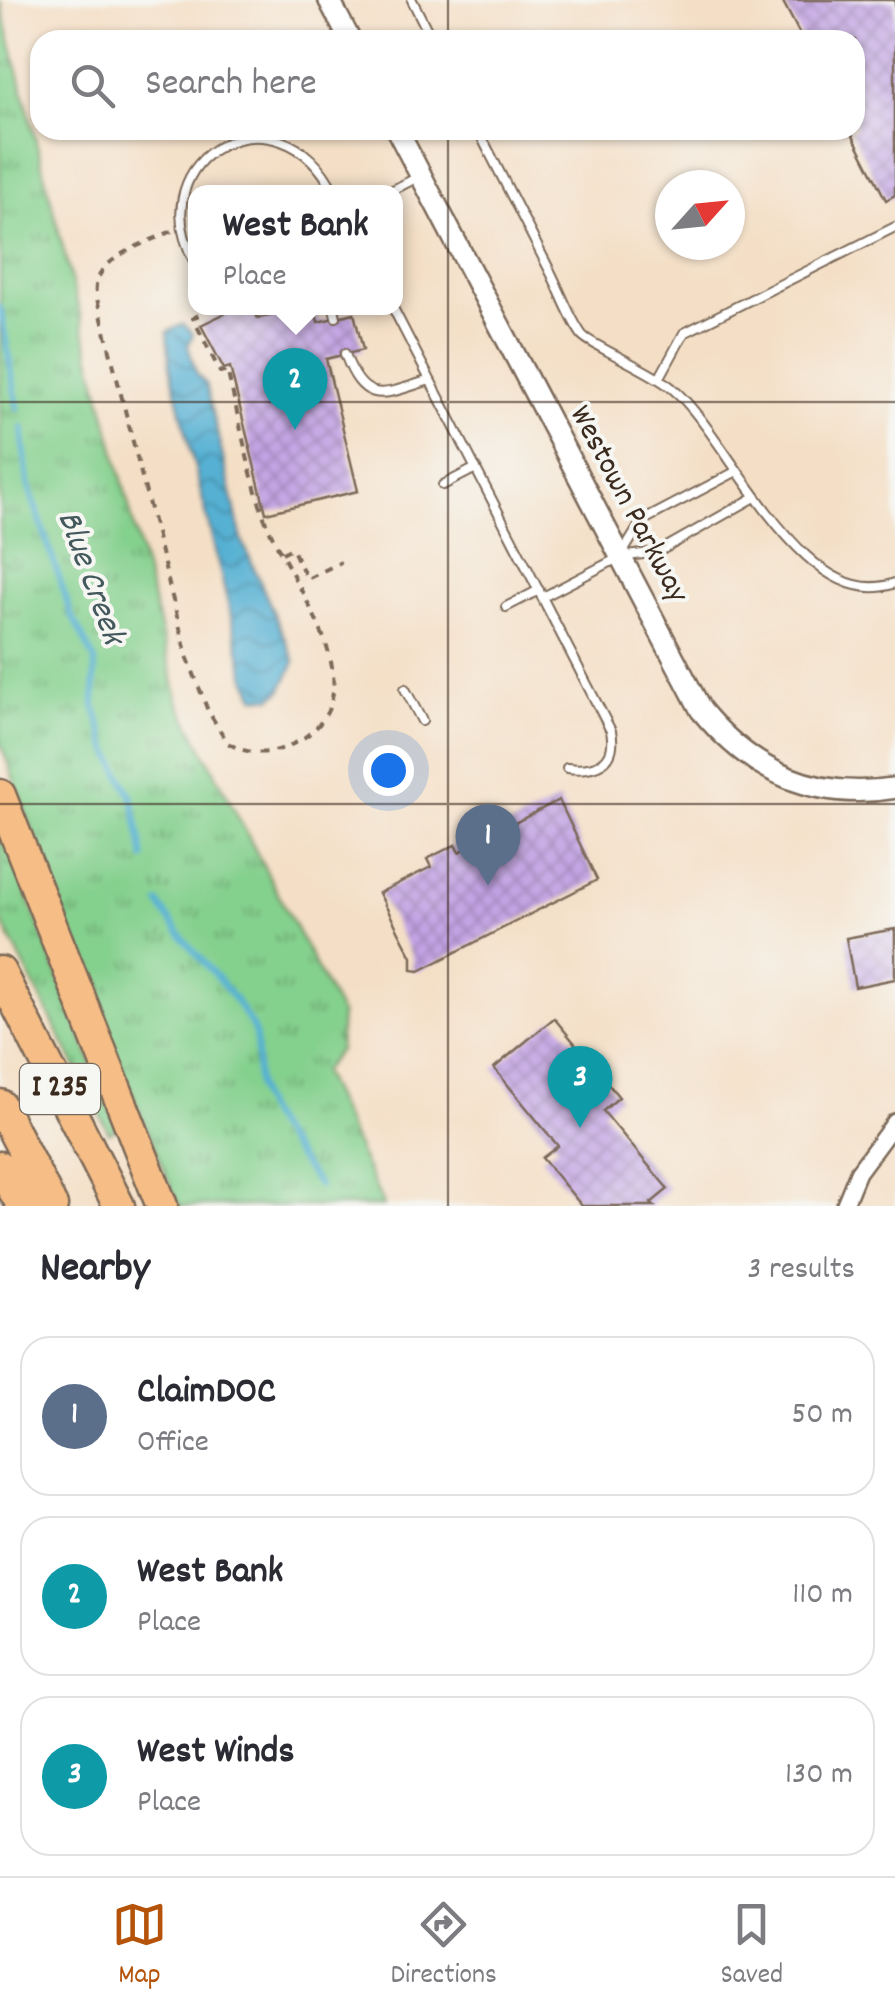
<!DOCTYPE html>
<style>
body{margin:0;font-family:Dekko,sans-serif;background:#f2f2f3;color:#2b2b33}
.compass{position:absolute;left:655px;top:170px;width:90px;height:90px;border-radius:50%;background:#fff;box-shadow:0 2px 8px #0004;rotate:63deg}
.you{position:absolute;left:388px;top:770px;width:35px;height:35px;margin:-25px;border:8px solid #fff;border-radius:50%;background:#1a73e8;box-shadow:0 0 0 15px #1a73e833}
.badge{display:grid;place-items:center;width:65px;height:65px;border-radius:50%;background:#b45309;color:#fff;font-size:32px;font-weight:700}
.pin{position:absolute;translate:-50% -82px;filter:drop-shadow(0 2px 5px #0008)}
.pin::after{content:'';position:absolute;top:52px;width:35px;height:30px;background:inherit;clip-path:polygon(0 0,100% 0,50% 100%)}
.popup{position:absolute;left:188px;top:185px;width:215px;height:130px;box-sizing:border-box;display:grid;place-content:center;border-radius:20px;background:#fff;filter:drop-shadow(0 2px 8px #0005);font-size:32px;white-space:nowrap;color:#7c7c81}
.popup b{font-size:38px;color:#2b2b33}
.popup::after{content:'';position:absolute;left:50%;top:100%;margin-left:-20px;border:20px solid transparent;border-top-color:#fff}
.list{margin:0;padding:0;list-style:none}
h2{display:flex;justify-content:space-between;align-items:center;height:130px;margin:0;padding:0 40px;font-size:42px}
h2 small{font-size:32px;font-weight:400;color:#7c7c81}
.list li{display:grid;grid-template-columns:65px 1fr auto;gap:30px;align-items:center;box-sizing:border-box;height:160px;margin:0 20px 20px;padding:0 20px;border:2px solid #e1e1e2;border-radius:30px}
.list b{display:block;font-size:38px;white-space:nowrap}
.list p{margin:0;font-size:32px;white-space:nowrap;color:#7c7c81}
.list em{font-size:32px;font-style:normal;color:#7c7c81}
.icon{flex:none;width:55px;height:55px;fill:none;stroke:currentColor;stroke-width:2;stroke-linecap:round;stroke-linejoin:round}
.map{position:relative;flex:none;width:895px;height:1206px;overflow:hidden}
.search{position:absolute;background:#fff;box-shadow:0 2px 8px #0004;left:30px;right:30px;top:30px;height:110px;display:flex;align-items:center;gap:25px;box-sizing:border-box;padding:0 35px;border-radius:30px;color:#7c7c81;font-size:38px}
.sheet{height:670px;background:#fff}
nav{display:flex;justify-content:space-around;align-items:center;box-sizing:border-box;height:140px;border-top:2px solid #e1e1e2;background:#fff;font-size:28px;color:#7c7c81}
nav a{display:grid;justify-items:center;gap:5px}
nav .on{color:#b45309}
.map>svg:first-child{display:block}
</style>
<div class="map">
<svg width="895" height="1206" viewBox="0 0 895 1206">
<defs>
<pattern id="grass-tufts" width="24" height="20" patternUnits="userSpaceOnUse" patternTransform="scale(2.5)"><rect width="24" height="20" fill="#84d08d"/><path d="M3 7l-1-3M5 7V3M7 7l1-3M15 17l-1-3M17 17v-4M19 17l1-3" fill="none" stroke="#6da973"/></pattern>
<pattern id="water-waves" width="16" height="10" patternUnits="userSpaceOnUse" patternTransform="scale(2.5)"><rect width="16" height="10" fill="#55b0d3"/><path d="M0 5q4-4 8 0t8 0" fill="none" stroke="#488fab"/></pattern>
<pattern id="building-cross-hatch" width="8" height="8" patternUnits="userSpaceOnUse" patternTransform="scale(2.5)"><rect width="8" height="8" fill="#c2a3e4"/><path d="M0 0l8 8M0 8l8-8" fill="none" stroke="#9f85b8"/></pattern>
</defs>
<rect width="100%" height="100%" fill="#f6f6f2"/>
<filter id="ink" filterUnits="userSpaceOnUse"><feTurbulence type="fractalNoise" baseFrequency=".01" numOctaves="2"/><feDisplacementMap in="SourceGraphic" scale="20" xChannelSelector="R" yChannelSelector="G"/><feConvolveMatrix kernelMatrix="1 2 1 2 8 2 1 2 1" color-interpolation-filters="sRGB"/></filter>
<filter id="wash" filterUnits="userSpaceOnUse"><feTurbulence type="fractalNoise" baseFrequency=".0048" numOctaves="4" result="noise"/><feDisplacementMap in="SourceGraphic" scale="40" xChannelSelector="R" yChannelSelector="G"/><feGaussianBlur stdDeviation="2.25" result="paint"/><feColorMatrix in="noise" values="0 0 0 0 0 0 0 0 0 0 0 0 0 0 0 0 0 1.4 0 .05"/><feComposite in="paint" operator="in"/></filter>
<g filter="url(#wash)">
<rect width="100%" height="100%" fill="#f4dfc6"/>
<path fill="url(#grass-tufts)" stroke="#607d56" stroke-width="2.5" d="M0,0l179,703 162,312 -2,35 -17,22 62,134h-205l-78,-186 -101,-278z
M0,825l117,303 -8,5 -109,-215z"/>
<path fill="url(#water-waves)" stroke="#486d78" stroke-width="2.5" d="M183,324l10,10 -5,12 9,29 9,9 36,156 53,122 -14,29 -9,7 -17,-1 -9,-19 -76,-312 -3,-34z"/>
<g fill="none" stroke-linecap="round" stroke-linejoin="round">
<path stroke="#55b0d3" stroke-width="6" d="M0,307l18,101
M22,427l6,57 43,130 24,47 -1,44 13,41 26,54 11,58
M159,903c26,46 68,77 93,124 9,17 2,42 6,61 7,35 41,69 61,98"/>
</g>
<g id="blocks">
<path fill="url(#building-cross-hatch)" d="M782,0h113v195l-9,5 -36,-70h5v-90h-52z
M236,308h16l6,10 56,-10 4,14 36,-9 9,37 -37,9 32,132 -92,22 -36,-146 -6,2 -23,-44z
M559,800l38,80 -178,91 -7,-1v-13l-33,-64 52,-26 -4,-8 28,-14 4,7z
M895,929v50l-40,8 -9,-49z
M554,1018l65,79 -16,14 65,78 -17,14 3,3h-72l-40,-48 16,-12 -64,-78z"/>
</g>
</g>
<g filter="url(#ink)">
<use href="#blocks" fill-opacity="0" stroke="#7c6959" stroke-width="2.5"/>
<g fill="none" stroke-linecap="round" stroke-linejoin="round">
<g stroke="#7c6959" stroke-width="12">
<path id="service" d="M412,0l20,40
M478,130c24,48 49,95 73,143 10,20 18,44 31,62 8,10 72,37 91,54 57,48 130,228 222,194
M389,192l31,-16
M195,263c-58,-108 84,-182 139,-71
M334,308l2,9
M393,308l218,423c7,33 -17,40 -44,37
M345,354c20,54 39,40 85,26
M659,379l25,-46 211,-106
M443,485l33,-17
M622,554l20,-33 95,-50
M543,597l77,-40 38,-5 97,-55
M506,607l33,-17
M405,689l17,32"/>
</g>
<g stroke="#7c6959" stroke-width="20">
<path id="minor" d="M844,1206l14,-34 37,-50"/>
</g>
<g stroke="#7c6959" stroke-width="25">
<path id="tertiary" d="M329,0l21,40
M397,130l304,580c51,62 113,91 194,78"/>
</g>
<g stroke="#7c6959" stroke-width="35">
<path id="motorway" d="M0,795l162,411
M0,972l119,234
M0,1105l52,101
M0,1167l23,39"/>
</g>
<path stroke="#7c6959" stroke-width="4" stroke-dasharray="8 8" stroke-linecap="butt" d="M172,231c-27,13 -81,27 -76,64l91,361 21,55 20,32c21,13 43,12 65,1 98,-50 -10,-166 -31,-233 -15,-46 -23,-94 -35,-141l-7,2 -27,-54 8,-4
M282,553l10,-5 15,31 34,-17"/>
<use href="#service" stroke="#fff" stroke-width="8"/>
<use href="#minor" stroke="#fff" stroke-width="15"/>
<use href="#tertiary" stroke="#fff" stroke-width="20"/>
<use href="#motorway" stroke="#f6be86" stroke-width="30"/>
</g>
</g>
<path fill="none" stroke="#3b2a1e" stroke-width="2.5" stroke-opacity="0.55" d="M448,0v40M448,130v1076M0,402h895M0,804h895"/>
<g text-anchor="middle" dominant-baseline="central" stroke-width="8" stroke-linejoin="round" paint-order="stroke">
<rect fill="#f6f6f2" stroke="#73675e" stroke-width="2.5" x="20" y="1064" width="80" height="50" rx="8"/>
<g font-size="30" font-weight="bold" fill="#3b2a1e">
<text x="60" y="1089">I 235</text>
</g>
<g font-size="32" fill="#3b2a1e" stroke="#f6f6f2">
<text transform="translate(627 505) rotate(62)">Westown Parkway</text>
</g>
<g font-size="35" font-style="italic" fill="#44595d" stroke="#f6f6f2">
<text transform="translate(89 578) rotate(70)">Blue Creek</text>
</g>
</g>
</svg>
<svg class="compass" viewBox="-18 -18 36 36"><path d="M0-13l5 13h-10z" fill="#e53935"/><path d="M0 13l5-13h-10z" fill="#7c7c81"/></svg>
<div class="you"></div>
<div class="pin badge" style="left:488px;top:886px;background:#5c6f8a">1</div>
<div class="pin badge" style="left:295px;top:430px;background:#0f9aa8">2</div>
<div class="popup"><b>West Bank</b>Place</div>
<div class="pin badge" style="left:580px;top:1128px;background:#0f9aa8">3</div>
<div class="search"><svg class="icon" aria-label="search" viewBox="0 0 24 24"><circle cx="10" cy="10" r="6"/><path d="M15 15l6 6"/></svg>Search here</div>
</div>
<section class="sheet">
<h2>Nearby<small>3 results</small></h2>
<ul class="list">
<li><span class="badge" style="background:#5c6f8a">1</span><div><b>ClaimDOC</b><p>Office</p></div><em>50 m</em></li>
<li><span class="badge" style="background:#0f9aa8">2</span><div><b>West Bank</b><p>Place</p></div><em>110 m</em></li>
<li><span class="badge" style="background:#0f9aa8">3</span><div><b>West Winds</b><p>Place</p></div><em>130 m</em></li>
</ul>
</section>
<nav>
<a class="on"><svg class="icon" aria-label="map" viewBox="0 0 24 24"><path d="M3 6l6-2 6 2 6-2v14l-6 2-6-2-6 2zM9 4v14M15 6v14"/></svg>Map</a>
<a><svg class="icon" aria-label="directions" viewBox="0 0 24 24"><path d="M12 3l9 9-9 9-9-9zM9 14v-3h6M13 9l2 2-2 2"/></svg>Directions</a>
<a><svg class="icon" aria-label="saved" viewBox="0 0 24 24"><path d="M7 4h10v16l-5-4-5 4z"/></svg>Saved</a>
</nav>
